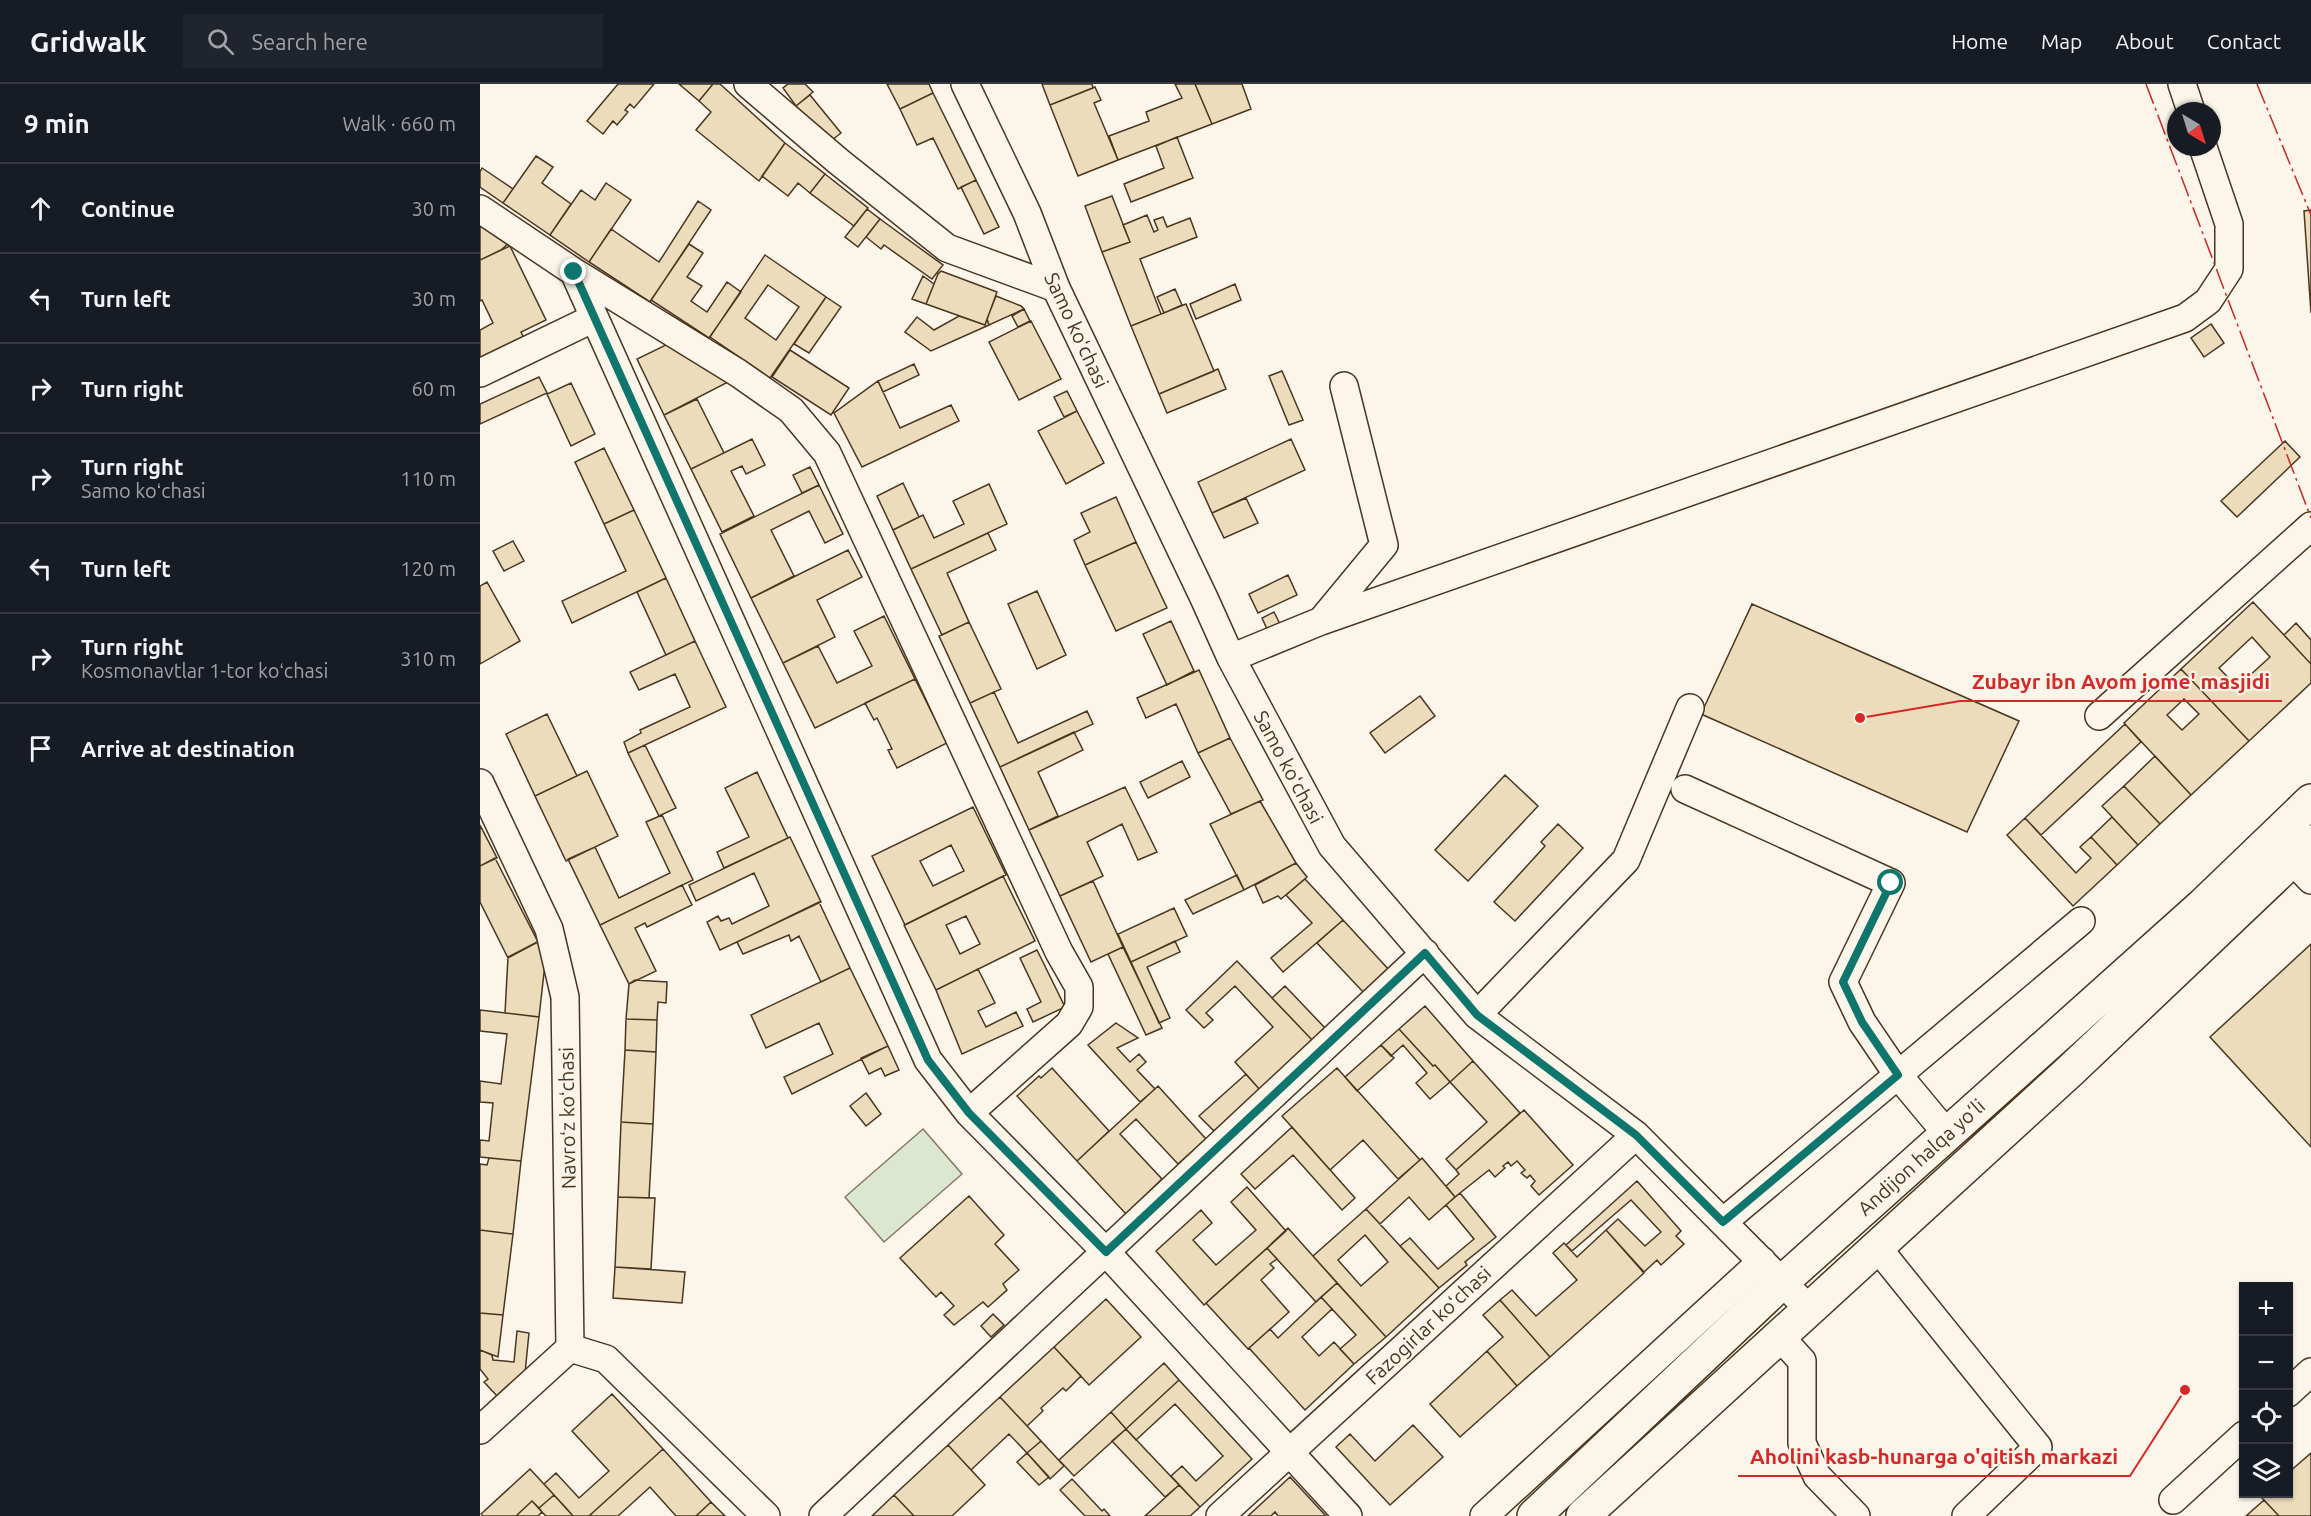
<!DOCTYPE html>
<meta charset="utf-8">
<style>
body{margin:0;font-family:Ubuntu,sans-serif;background:#20242c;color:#f1f3f6}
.controls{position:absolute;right:18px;bottom:18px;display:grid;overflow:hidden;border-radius:0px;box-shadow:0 2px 4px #0004}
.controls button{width:54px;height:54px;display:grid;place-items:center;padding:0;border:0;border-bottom:2px solid #363941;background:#171b24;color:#f1f3f6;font:30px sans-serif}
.compass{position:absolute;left:1687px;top:18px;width:54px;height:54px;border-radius:50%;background:#171b24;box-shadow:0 2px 4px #0004;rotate:142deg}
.stop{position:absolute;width:18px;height:18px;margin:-14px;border:4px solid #0f766e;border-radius:50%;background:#fff}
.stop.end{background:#0f766e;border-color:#fff;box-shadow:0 2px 6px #0008}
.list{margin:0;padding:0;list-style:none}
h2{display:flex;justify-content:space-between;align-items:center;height:78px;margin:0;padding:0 24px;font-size:26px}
h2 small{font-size:20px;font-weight:400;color:#9ea1a6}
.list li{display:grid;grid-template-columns:39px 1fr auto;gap:18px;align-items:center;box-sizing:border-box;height:90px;padding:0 24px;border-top:2px solid #363941}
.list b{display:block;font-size:22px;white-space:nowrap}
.list p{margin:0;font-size:20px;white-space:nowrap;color:#9ea1a6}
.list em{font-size:20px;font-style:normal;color:#9ea1a6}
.icon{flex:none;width:33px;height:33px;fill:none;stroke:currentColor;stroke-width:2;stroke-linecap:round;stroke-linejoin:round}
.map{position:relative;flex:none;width:1831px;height:1432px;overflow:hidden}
header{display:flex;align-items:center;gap:36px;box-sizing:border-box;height:84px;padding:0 30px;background:#171b24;border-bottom:2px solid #363941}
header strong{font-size:28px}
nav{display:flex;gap:33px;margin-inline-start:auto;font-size:21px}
.search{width:420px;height:54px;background:#20242c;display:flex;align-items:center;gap:15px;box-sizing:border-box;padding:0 21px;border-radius:0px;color:#9ea1a6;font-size:22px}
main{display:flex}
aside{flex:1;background:#171b24}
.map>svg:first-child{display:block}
</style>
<header>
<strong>Gridwalk</strong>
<div class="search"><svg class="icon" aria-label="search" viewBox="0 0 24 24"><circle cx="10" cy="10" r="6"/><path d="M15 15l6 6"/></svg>Search here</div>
<nav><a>Home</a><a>Map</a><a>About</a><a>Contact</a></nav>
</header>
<main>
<aside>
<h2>9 min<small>Walk · 660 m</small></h2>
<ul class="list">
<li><svg class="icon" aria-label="ahead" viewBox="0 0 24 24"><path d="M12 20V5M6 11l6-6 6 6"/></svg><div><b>Continue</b></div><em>30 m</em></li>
<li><svg class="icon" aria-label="left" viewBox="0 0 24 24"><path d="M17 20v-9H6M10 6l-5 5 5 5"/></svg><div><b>Turn left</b></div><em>30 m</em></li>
<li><svg class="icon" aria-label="right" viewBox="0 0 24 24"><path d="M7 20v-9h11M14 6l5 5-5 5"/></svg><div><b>Turn right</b></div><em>60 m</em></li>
<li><svg class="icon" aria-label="right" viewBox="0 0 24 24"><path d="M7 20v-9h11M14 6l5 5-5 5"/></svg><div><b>Turn right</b><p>Samo koʻchasi</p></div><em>110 m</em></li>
<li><svg class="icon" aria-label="left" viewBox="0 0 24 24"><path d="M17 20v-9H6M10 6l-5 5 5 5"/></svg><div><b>Turn left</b></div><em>120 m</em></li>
<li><svg class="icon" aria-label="right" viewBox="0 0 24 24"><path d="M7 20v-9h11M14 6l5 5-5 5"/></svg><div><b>Turn right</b><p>Kosmonavtlar 1-tor koʻchasi</p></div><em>310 m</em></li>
<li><svg class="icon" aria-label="arrive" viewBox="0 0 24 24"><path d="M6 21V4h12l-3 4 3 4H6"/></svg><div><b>Arrive at destination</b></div></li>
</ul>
</aside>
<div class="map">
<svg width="1831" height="1432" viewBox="0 0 1831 1432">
<rect width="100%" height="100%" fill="#fbf6e9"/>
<path fill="#dce7d0" stroke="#887966" stroke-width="1.5" d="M443,1045l39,45 -78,68 -39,-45z"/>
<path fill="#ecdcbc" stroke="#4a3520" stroke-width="1.5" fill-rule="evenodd" d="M138,0h36l-20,24 -4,-4 -5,6 3,2 -11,13 -4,-4 -10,13 -16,-13z
M199,0h34l-14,17z
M233,0h7l65,59 -26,38 -63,-51 15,-18 -12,-11z
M308,0h17l8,8 -17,14 -13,-18z
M407,0h42l4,9 -33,16z
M562,0h50l1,4 -43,17z
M695,0h20l17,40 -94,36 -9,-24 40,-15 -3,-9 36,-14z
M715,0h47l9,25 -39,15z
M615,3l6,13 -7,3 24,57 -40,16 -28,-71z
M453,9l43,87 -18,9 -25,-51 -16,7 -17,-36z
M330,11l31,38 -14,11 -31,-38z
M697,53l16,41 -62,24 -7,-18 40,-16 -8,-22z
M305,59l40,31 -15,19 -12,-10 -10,13 -26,-20z
M56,72l17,11 -11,16 29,21 -21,31 -47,-32z
M2,84l31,21 -10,14 -23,-16v-15z
M345,90l43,34 -14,18 -44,-33z
M496,96l23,47 -15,7 -23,-47z
M126,99l25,17 -42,62 -39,-27 31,-45 14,10z
M632,112l18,46 -28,10 -17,-46z
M218,117l13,9 -61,92 -61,-40 22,-33 48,33z
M387,125l13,10 -22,28 -13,-10z
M1831,126v103l-7,-102z
M667,131l7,17 4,-2 -4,-10 9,-3 4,10 23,-9 7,19 -57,22 21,55 -30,12 -29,-74 28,-10 -7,-17z
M400,135l63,46 -11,14 -48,-34 -3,4 -15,-12z
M0,139l30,19 -9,8 -21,10z
M209,160l14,9 -16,24 15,9 -11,15 16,11 20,-30 14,10 -32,46 -58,-38z
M30,162l36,74 -25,12 6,12 -47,22v-36l13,-7 -11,-23 -2,1v-41z
M285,171l61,42 -56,81 -60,-41zM288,201l31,22 -23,33 -31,-22z
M461,187l56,21 -12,33 -59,-21 12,-30z
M443,192l11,8 -8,20 -14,-5z
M755,200l6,16 -45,19 -6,-15z
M695,205l7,16 -18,8 -7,-16z
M516,212l25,10 3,3 -35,16 -2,-6z
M346,213l15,10 -32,46 -15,-9z
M706,220l28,67 -55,23 -28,-68z
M544,225l6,12 -12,6 -6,-11z
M479,232l26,9 2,-6 2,6 -58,26 -26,-19 12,-15 17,13z
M551,237l30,58 -42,21 -30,-58z
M1731,240l13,19 -20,14 -13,-19z
M198,255l56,40 -70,36 -27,-56z
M310,266l59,38 -18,27 -59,-38z
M434,280l5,11 -36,17 -5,-11z
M738,285l8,20 -59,24 -8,-19z
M802,287l21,49 -14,5 -20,-49z
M59,293l8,16 -67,31v-20z
M398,297l22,47 51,-23 8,16 -97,46 -28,-54z
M91,299l24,51 -24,12 -24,-52z
M587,307l10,20 -13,6 -10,-20z
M217,315l27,54 -33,16 -27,-54z
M597,327l27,52 -38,21 -28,-53z
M272,355l13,26 -19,9 -4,-8 -11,5 23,45 -32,16 -31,-63z
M811,355l14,31 -93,43 -14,-31z
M1805,357l15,16 -63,60 -16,-16z
M124,364l30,62 -30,14 -29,-62z
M330,383l9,18 -17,8 -9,-18z
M423,399l16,34 -26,13 -16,-34z
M509,400l18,40 -96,45 -18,-39 30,-15 11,23 30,-14 -11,-23z
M339,401l24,49 -18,9 -16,-32 -38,19 23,46 -43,22 -31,-64z
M636,413l20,45 -51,23 -11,-25 16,-8 -9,-19z
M766,414l12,25 -34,15 -12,-25z
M154,426l32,68 -94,45 -10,-22 64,-30 -22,-47z
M508,449l8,17 -49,23 22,49 -27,13 -31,-66z
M33,457l11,20 -20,10 -11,-20z
M656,458l31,66 -51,23 -31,-66z
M368,466l14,27 -45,23 18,37 -52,26 -32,-65z
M808,491l9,20 -39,18 -9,-19z
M186,494l29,63 -29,14 -29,-63z
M7,498l33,59 -40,23v-78z
M557,507l29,64 -29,14 -29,-65z
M1773,518l58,62v19l-62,58 -68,-72zM1772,553l18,20 -33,30 -18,-19z
M1272,520l267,117 -52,111 -266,-118z
M794,528l6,12 -13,5 -5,-11z
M404,532l31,63 -100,49 -32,-65 35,-17 19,37 35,-17 -18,-35z
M691,537l23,50 -27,14 -24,-51z
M489,538l32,67 -31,14 -31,-67z
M1816,539l15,17v24l-27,-29z
M215,557l31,66 -98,46 -4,-11 17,-9 -1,-3 50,-23 -15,-33 -36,16 -9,-18z
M1701,585l68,72 -58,54 -67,-72zM1704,615l15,15 -17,16 -15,-15z
M719,586l31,68 -32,15 -22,-49 -30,14 -9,-20z
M435,595l32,64 -50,25 -9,-18 4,-1 -15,-31 -3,2 -9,-17z
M514,608l24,51 69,-32 6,13 -93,43 -30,-64z
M940,612l15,20 -50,37 -15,-20z
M67,630l30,62 -42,20 -29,-62z
M1645,640l16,18 -100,93 -16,-17z
M594,648l9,18 -45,22 20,44 -29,14 -29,-63z
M750,654l33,62 -32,14 -33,-61z
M165,661l31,63 -17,8 -31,-63z
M1675,672l36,39 -31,29 -36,-38z
M702,677l8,16 -42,21 -8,-16z
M107,687l31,65 -52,25 -31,-65z
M277,688l31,66 -64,30 -7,-16 32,-15 -24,-49z
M1025,691l33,31 -70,75 -33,-31z
M1644,702l36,38 -22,21 -36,-39z
M645,703l32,65 -19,8 -16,-36 -35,18 16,34 -43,20 -31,-66z
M780,717l36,62 -52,27 -34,-66z
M493,723l33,68 -101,50 -33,-69zM471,761l13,26 -31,15 -13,-25z
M182,731l31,65 -93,45 -32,-66 27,-12 24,51 51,-25 -24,-51z
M1632,733l26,28 -21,20 -26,-28z
M1545,734l51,55 15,-15 -11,-11 11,-10 26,28 -44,41 -66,-71z
M1078,740l25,24 -68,73 -21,-19 51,-56 -4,-4z
M0,741l17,33 -17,8z
M310,753l31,65 -101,48 -13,-28 11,-6 3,5 8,-3 3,6 37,-18 -15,-33 -58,28 -7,-16z
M15,774l43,84 -30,16 -28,-56v-36z
M816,779l11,14 -26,22 -3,-3 -15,7 -8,-18z
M757,791l7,15 -51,24 -8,-14z
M523,792l32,65 -99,49 -32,-65zM486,832l14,28 -20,10 -14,-29z
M825,795l38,41 -60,52 -12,-14 41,-35 -26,-28z
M613,797l30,66 -32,15 -31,-66z
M202,801l10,20 -45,22 -2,-4 -10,5 21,43 -27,13 -29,-59z
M339,818l31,66 -29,14 -22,-46 -8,5 -2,-6 -46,19 -6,-12z
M694,824l13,28 -56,26 -13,-28z
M863,836l47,51 -25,23 -48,-51z
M59,857l7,14 -7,62 -34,-4 3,-56z
M695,857l5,11 -33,15 23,51 -11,5 -28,-61z
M1831,860v203l-101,-110z
M643,863l39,81 -16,7 -38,-81z
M557,866l28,57 -32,15 -6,-13 14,-7 -21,-44z
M757,877l76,80 -53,49 -25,-28 38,-35 -38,-41 -29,27 7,7 -9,8 -18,-18z
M370,884l38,78 -96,48 -8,-17 49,-23 -14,-31 -53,25 -15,-33z
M498,885l17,34 -17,8 8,16 30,-15 7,14 -61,28 -26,-64z
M155,896l32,2 -1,21 -8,-1 -1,18 -31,-1 3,-35z
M805,902l41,43 -13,12 -41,-43z
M945,922l48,55 -23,21 -15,-17 -2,1 -34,-37z
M0,926l59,7 -18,144 -41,-4v-17l9,1 4,-38 -13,-1v-21l21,3 6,-50 -27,-3z
M146,935l31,1 -1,32 -31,-2z
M636,939l22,15 -21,10 13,14 9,-8 7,8 -9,8 18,19 -15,13 -52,-57z
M919,945l34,37 2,-1 15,17 -20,17 -14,-16 11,-10 -24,-28 -12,11 -10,-11z
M901,961l13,13 -37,33 -12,-14z
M408,962l11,24 -14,6 -4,-8 -12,6 -8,-16z
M145,966l31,2 -3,72 -32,-2z
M993,977l47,52 -64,57 -10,-11 41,-37 -37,-40z
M572,984l57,63 -32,30 -60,-65 22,-20 2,2z
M857,984l83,92 -22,19 -35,-39 -33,30 -48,-54z
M766,990l14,16 -46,41 -15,-15z
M678,1002l48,53 -28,25 -42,-45 -16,15 42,45 -36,35 -49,-53z
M386,1009l15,21 -15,12 -16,-20z
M1044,1026l49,55 -34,30 -8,-9 4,-5 -5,-6 -3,3 -6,-5 4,-3 -8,-9 -6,5 -3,-4 -5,4 2,2 -10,9 -6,-7 -34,27 -9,-11 13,-12 -3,-4z
M141,1038l32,2 -4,74 -31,-1z
M812,1043l63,71 -13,12 -49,-55 -38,34 -14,-15z
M9,1074l32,3 -8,73 -33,-4v-66l7,1z
M942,1074l33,39 -26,23 -20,-23 -29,27 -14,-15z
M1157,1097l44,50 -5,5 8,8 -23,21 -4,-5 -13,12 -38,-42 12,-11 27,27 16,-14 -30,-32 -59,51 -6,-6z
M767,1103l39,44 -82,74 -48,-54 45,-41 11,13 -19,17 23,25 40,-35 -25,-28z
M980,1109l36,44 -31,25 2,3 -28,23 -39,-42 10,-8 28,31 36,-30 -28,-34z
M489,1112l35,39 -9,9 24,26 -16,14 4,6 -19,17 -5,-5 -29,23 -10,-10 10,-9 -13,-14 -5,5 -36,-39z
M138,1113l37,1 -4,71 -36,-2z
M886,1125l73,79 -53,49 -73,-81zM885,1151l23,27 -27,24 -23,-26z
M808,1144l49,55 -21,19 -49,-54z
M0,1146l33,4 -10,81 -23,-2z
M1126,1146l38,43 -94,84 -50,-57 12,-10 24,26 41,-36 -24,-27 11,-10 13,14z
M787,1164l10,11 -7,5 4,4 -13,12 28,32 -41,37 -42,-46z
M135,1183l70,5 -3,31 -69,-5z
M857,1199l49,54 -32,27 -14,-15 16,-14 -35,-38z
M841,1213l11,12 -30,28 17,19 15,-14 20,22 -49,46 -56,-62 21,-19 8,9z
M626,1215l35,38 -52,48 -35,-38z
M1020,1216l50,57 -33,29 -30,-35 16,-14 -20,-22z
M0,1229l23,2 -5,42 -18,-7z
M513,1230l11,11 -13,12 -10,-11z
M37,1247l12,2 -4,40 -27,24 -14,-15 4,-3 -8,-10v-19l12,5 1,5 21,2z
M574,1263l27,29 -15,15 -3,-3 -22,20 2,3 -16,15 -27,-29z
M1007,1267l30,35 -57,51 -30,-33z
M684,1279l15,17 -53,49 -15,-17z
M699,1296l73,79 -52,48 -29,-31 11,-10 14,15 27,-25 -48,-52 -39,36 -10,-11z
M132,1310l51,55 -74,67h-16l-29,-32 12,-11 23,25 30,-27 -37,-40z
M520,1313l41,44 -14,12 -18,-19 -38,36 -23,-25z
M631,1328l15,17 -52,47 -15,-16z
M933,1341l30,32 -53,48 -54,-58 14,-13 25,27z
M646,1345l53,56 -14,12 -53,-56z
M561,1357l23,25 -14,13 -23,-26z
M468,1361l37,40 -33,31h-38l-20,-21z
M183,1365l48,53 -15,14h-20l-26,-29 -32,29h-29z
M547,1369l22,24 -10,8 -22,-23z
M1831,1369v63h-32l-17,-18 4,-4h22v-21z
M50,1385l24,26 -15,13 -7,-7 -16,15h-33l-2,-2z
M810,1393l36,39h-48l-3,-4 -4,4h-23z
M592,1395l30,32 2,-2 6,7h-25l-25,-26z
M699,1401l21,22 -10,9h-45z
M74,1411l13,14 6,7h-27l-4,-4 -3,-4z
M414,1411l20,21h-42z
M1784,1416l15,16h-33z
M52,1417l10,11 -4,4h-22z
M231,1418l14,14h-29z"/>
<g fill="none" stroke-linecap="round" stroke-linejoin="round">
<g stroke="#4a3520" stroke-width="30">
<path id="minor" d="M268,0l90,77 109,87 109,40
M485,0l62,129 29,75 148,310 27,60 101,188 145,169 159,120 173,174
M1702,0l9,27
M0,125l94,63 164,101 53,37 36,43 232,499 20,35v20l-10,17 -100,89
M94,188l354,788 41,53 137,139 242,264
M0,289l114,-55
M842,536l62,-75 -40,-159
M751,574l90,-37 864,-303 23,-17 21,-32v-45l-26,-77
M1619,632l212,-190
M0,699l69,146 16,68 5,351 -90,82
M1205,705l206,94 -48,99 19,40 36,53 49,59
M1812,776l19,20
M997,931l149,-155 64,-152
M1243,1138l358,-301
M1396,1162l162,201 -72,69
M1299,1252l23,25v82l15,33 39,40
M90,1264l36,11 160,157
M1808,1309l23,-21
M1693,1416l71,-65
M343,1432l602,-563
M740,1432l416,-381
M1004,1432l278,-255"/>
</g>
<g stroke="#4a3520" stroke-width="36">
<path id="highway" d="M1054,1432l248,-234 422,-378 107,-103
M1103,1432l488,-446 240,-228"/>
</g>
<use href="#minor" stroke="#fbf6e9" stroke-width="27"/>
<use href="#highway" stroke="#fbf6e9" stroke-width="33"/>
<path stroke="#c62828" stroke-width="1.5" stroke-dasharray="21 4.5 3 4.5" stroke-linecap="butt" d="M1666,0l165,434
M1777,0l54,131"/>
</g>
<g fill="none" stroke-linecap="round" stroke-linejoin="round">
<path stroke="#0f766e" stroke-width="8" d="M94,188l354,788 41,53 137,139 319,-299 52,62 159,120 87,87 175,-147 -36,-53 -19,-40 48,-99"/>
</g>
<g text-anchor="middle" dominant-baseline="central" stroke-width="4.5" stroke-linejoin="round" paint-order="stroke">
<g font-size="20" fill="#4a3520" stroke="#fbf6e9">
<text transform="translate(597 246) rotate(65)">Samo koʻchasi</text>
<text transform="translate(809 683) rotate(62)">Samo koʻchasi</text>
<text transform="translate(87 1034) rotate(-91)">Navroʻz koʻchasi</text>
<text transform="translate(1441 1073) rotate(-42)">Andijon halqa yo‘li</text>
<text transform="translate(948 1241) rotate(-43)">Fazogirlar koʻchasi</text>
</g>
</g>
<path fill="none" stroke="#d62828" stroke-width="2" d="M1380 634L1480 617H1802M1705 1306L1650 1392H1258"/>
<g fill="#d62828" stroke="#fbf6e9" stroke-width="2">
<circle cx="1380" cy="634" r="6"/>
<circle cx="1705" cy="1306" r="6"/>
</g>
<g font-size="21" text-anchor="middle" font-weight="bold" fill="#d62828" stroke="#fbf6e9" stroke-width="4.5" stroke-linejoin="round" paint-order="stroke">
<text x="1641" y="605">Zubayr ibn Avom jome' masjidi</text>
<text x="1454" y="1380">Aholini kasb-hunarga o'qitish markazi</text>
</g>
</svg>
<div class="controls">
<button>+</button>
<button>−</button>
<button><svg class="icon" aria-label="locate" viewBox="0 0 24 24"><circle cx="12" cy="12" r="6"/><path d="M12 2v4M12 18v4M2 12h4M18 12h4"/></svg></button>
<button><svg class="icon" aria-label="layers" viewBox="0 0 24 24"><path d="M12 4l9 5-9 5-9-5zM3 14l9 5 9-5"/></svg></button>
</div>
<svg class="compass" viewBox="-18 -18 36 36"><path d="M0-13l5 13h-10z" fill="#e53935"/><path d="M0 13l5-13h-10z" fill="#9ea1a6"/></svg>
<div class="stop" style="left:1411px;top:799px"></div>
<div class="stop end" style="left:94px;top:188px"></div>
</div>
</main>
